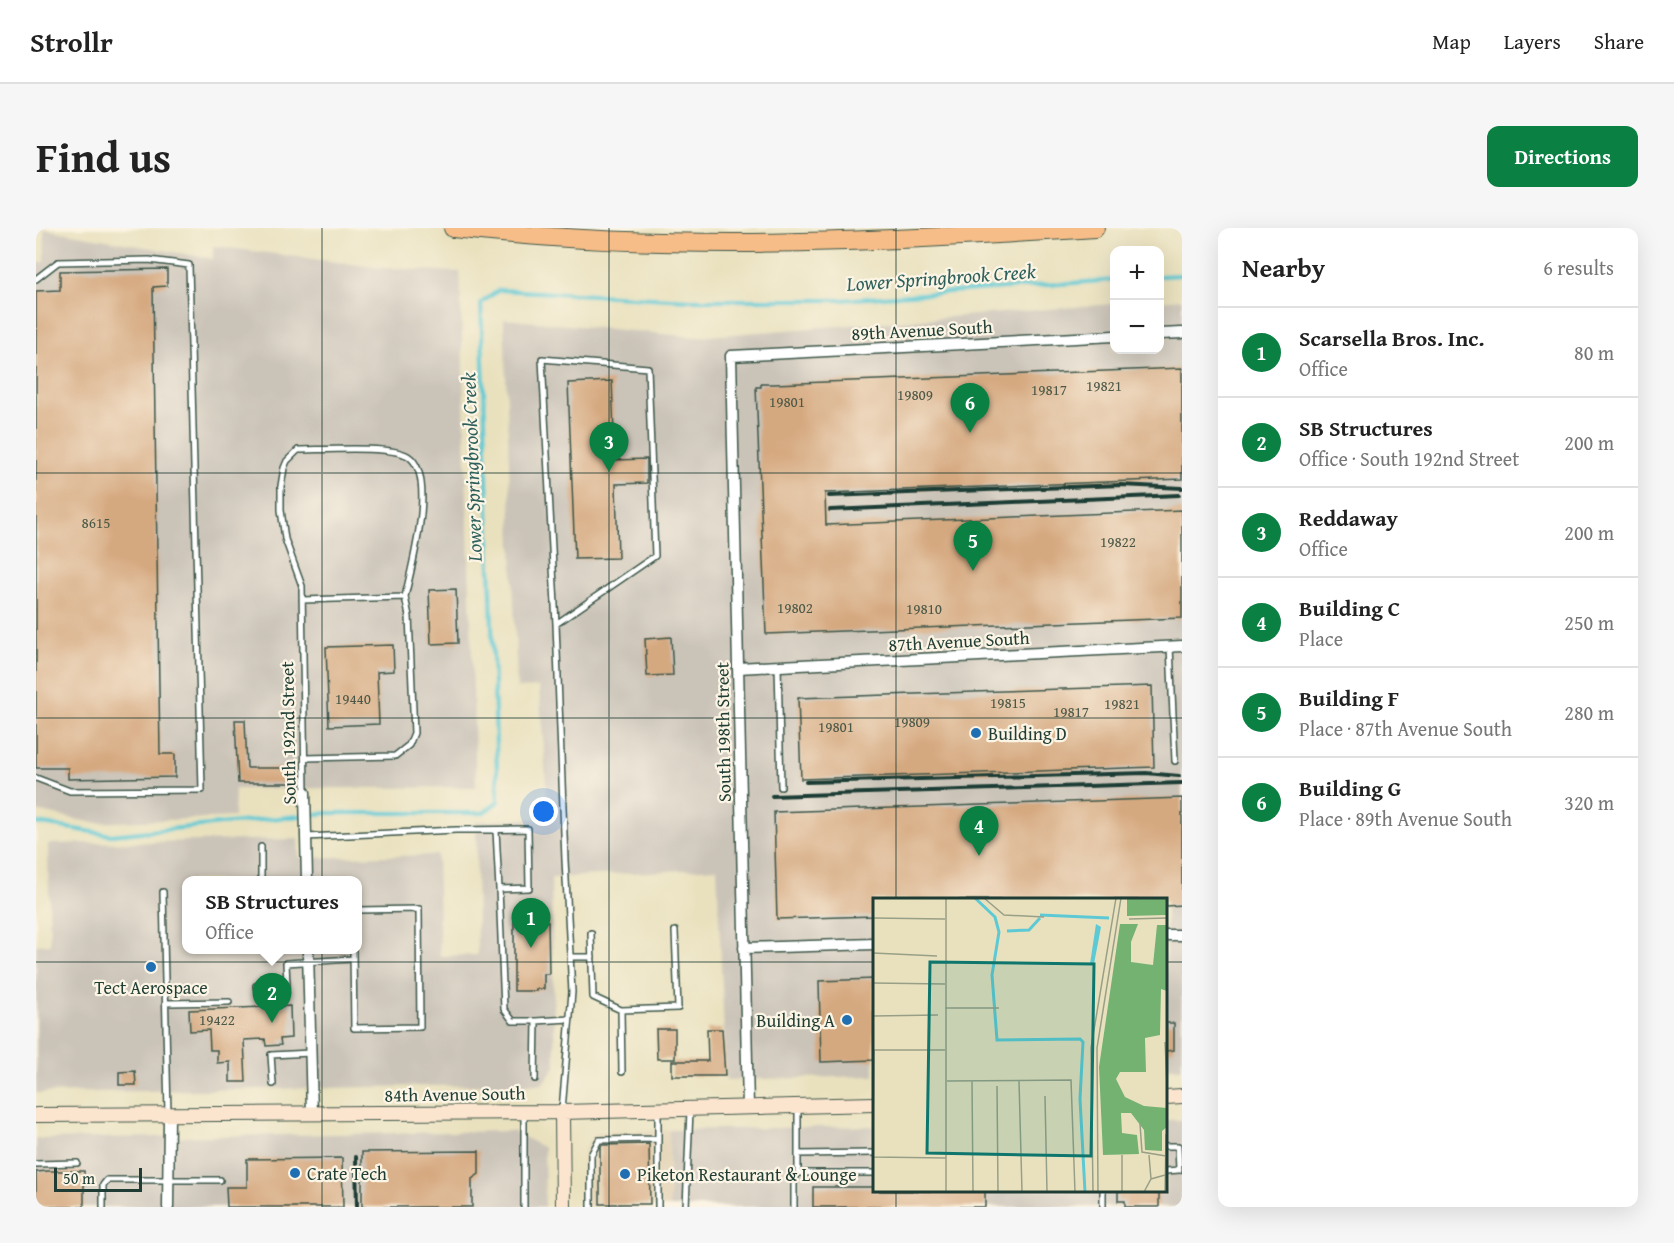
<!DOCTYPE html>
<meta charset="utf-8">
<style>
body{margin:0;font-family:"Gentium Book Plus",serif;background:#f6f6f6;color:#222}
.controls{position:absolute;right:18px;top:18px;display:grid;overflow:hidden;border-radius:12px;box-shadow:0 6px 24px #0002}
.controls button{width:54px;height:54px;display:grid;place-items:center;padding:0;border:0;border-bottom:2px solid #e0e0e0;background:#fff;color:#222;font:30px sans-serif}
.scale{position:absolute;left:18px;bottom:15px;width:88px;box-sizing:border-box;padding-left:6px;border:3px solid #1f3d34;border-top:0;font-size:16px;line-height:21px;white-space:nowrap;color:#1f3d34;-webkit-text-stroke:4px #fcf5e5;paint-order:stroke}
.you{position:absolute;left:508px;top:584px;width:21px;height:21px;margin:-15px;border:4px solid #fff;border-radius:50%;background:#1a73e8;box-shadow:0 0 0 9px #1a73e833}
.badge{display:grid;place-items:center;width:39px;height:39px;border-radius:50%;background:#0b8043;color:#fff;font-size:20px;font-weight:700}
.pin{position:absolute;translate:-50% -50px;filter:drop-shadow(0 2px 3px #0008)}
.pin::after{content:'';position:absolute;top:32px;width:21px;height:18px;background:inherit;clip-path:polygon(0 0,100% 0,50% 100%)}
.popup{position:absolute;left:146px;top:648px;width:180px;height:78px;box-sizing:border-box;display:grid;place-content:center;border-radius:12px;background:#fff;filter:drop-shadow(0 2px 4px #0005);font-size:20px;white-space:nowrap;color:#767676}
.popup b{font-size:22px;color:#222}
.popup::after{content:'';position:absolute;left:50%;top:100%;margin-left:-12px;border:12px solid transparent;border-top-color:#fff}
.list{margin:0;padding:0;list-style:none}
h2{display:flex;justify-content:space-between;align-items:center;height:78px;margin:0;padding:0 24px;font-size:26px}
h2 small{font-size:20px;font-weight:400;color:#767676}
.list li{display:grid;grid-template-columns:39px 1fr auto;gap:18px;align-items:center;box-sizing:border-box;height:90px;padding:0 24px;border-top:2px solid #e0e0e0}
.list b{display:block;font-size:22px;white-space:nowrap}
.list p{margin:0;font-size:20px;white-space:nowrap;color:#767676}
.list em{font-size:20px;font-style:normal;color:#767676}
.map{position:relative;flex:none;width:1146px;height:979px;overflow:hidden;border-radius:12px}
header{display:flex;align-items:center;gap:36px;box-sizing:border-box;height:84px;padding:0 30px;background:#fff;border-bottom:2px solid #e0e0e0}
header strong{font-size:28px}
nav{display:flex;gap:33px;margin-inline-start:auto;font-size:21px}
.intro{display:flex;align-items:center;justify-content:space-between;box-sizing:border-box;height:144px;padding:0 36px}
h1{margin:0;font-size:42px}
.button{padding:15px 27px;border-radius:12px;background:#0b8043;color:#fff;font-size:21px;font-weight:700}
main{display:flex;gap:36px;padding:0 36px}
aside{flex:1;background:#fff;border-radius:12px;box-shadow:0 6px 24px #0002}
.map>svg:first-child{display:block}
</style>
<header>
<strong>Strollr</strong>
<nav><a>Map</a><a>Layers</a><a>Share</a></nav>
</header>
<div class="intro"><h1>Find us</h1><a class="button">Directions</a></div>
<main>
<div class="map">
<svg width="1146" height="979" viewBox="0 0 1146 979">
<rect width="100%" height="100%" fill="#fcf5e5"/>
<filter id="ink" filterUnits="userSpaceOnUse"><feTurbulence type="fractalNoise" baseFrequency=".0167" numOctaves="2"/><feDisplacementMap in="SourceGraphic" scale="12" xChannelSelector="R" yChannelSelector="G"/><feConvolveMatrix kernelMatrix="1 2 1 2 8 2 1 2 1" color-interpolation-filters="sRGB"/></filter>
<filter id="wash" filterUnits="userSpaceOnUse"><feTurbulence type="fractalNoise" baseFrequency=".008" numOctaves="4" result="noise"/><feDisplacementMap in="SourceGraphic" scale="24" xChannelSelector="R" yChannelSelector="G"/><feGaussianBlur stdDeviation="1.35" result="paint"/><feColorMatrix in="noise" values="0 0 0 0 0 0 0 0 0 0 0 0 0 0 0 0 0 1.4 0 .05"/><feComposite in="paint" operator="in"/></filter>
<g filter="url(#wash)">
<rect width="100%" height="100%" fill="#e9e1be"/>
<path fill="#e2d3b5" d="M633,902l1,77h-86l-1,-55 6,-12 11,-8z"/>
<path fill="#cac3b8" fill-rule="evenodd" d="M8,1l169,30v-13l169,22 78,4 16,515 -241,2 -1,28 -140,6 -58,-12v-548l9,-1z
M1146,71v769h-16v-168h-292v176l-148,4 -9,-212 -166,10 4,189 -13,17 -506,9v-148l14,-1 -2,-100 250,-5 1,19 138,-3 3,101 37,-1 -1,-133 73,-4 -10,-131 -22,1 -13,-369 192,18 418,-33v46h46v-49zM150,652h172v70h-172z
M1130,892h16v87h-512l-1,-77 205,-4v64h292z
M477,903l31,17 1,59h-509v-68z"/>
<g fill="none" stroke-linecap="round" stroke-linejoin="round">
<path stroke="#5dc9d5" stroke-width="4" d="M1124,48l22,-1
M0,595l75,12 218,-22h154l15,-11 -17,-499 18,-13 191,10h151l273,-20"/>
</g>
<g id="blocks">
<path fill="#d5a980" d="M131,41v17l-14,1 7,467h15v23l-107,2v-11h-32v-477l24,-1v-19z
M1146,140v111l-357,14 1,32 356,-15v108l-416,16 -10,-247h5v-3h13z
M576,153l3,79 32,-1v24l-31,1 2,74 -43,1 -7,-176z
M420,361l2,54 -27,1 -2,-54z
M635,409l2,38 -26,1 -2,-37z
M357,417l1,26 -17,1 2,52 -50,2 -3,-79z
M1116,458l2,81 -353,12 -3,-81z
M199,492h10l2,48h51v15h-60z
M1146,570v107l-16,1v-6h-292v16l-97,3 -3,-107z
M512,693l1,53h-5v15h-8l1,2h-23v-69z
M838,751v81l-53,2 -2,-81z
M254,778l1,32 -11,1 1,6 -15,1 -1,-7 -21,1 2,42h-16v-20l-13,1v-13h-7l-1,-20 -19,1 -1,-21z
M1130,795h8v27l-8,1z
M620,801h19v30h-18z
M671,801h15l3,47h-53v-15h36z
M99,843l1,14h-17v-13z
M613,916l1,60h-50v-55l2,-4z
M443,923v23l-7,5v28h-110v-55z
M306,930l1,49h-116l-1,-20h21v-28z
M12,943h36v36h-48v-35z
M777,959h61v4h111v16h-172z
M1082,963h41v16h-34v-6h-7z"/>
</g>
</g>
<g filter="url(#ink)">
<use href="#blocks" fill-opacity="0" stroke="#3d5649" stroke-width="1.5"/>
<g fill="none" stroke-linecap="round" stroke-linejoin="round">
<g stroke="#3d5649" stroke-width="8">
<path id="service" d="M0,51l22,-17 91,-2 40,5 13,525 -132,1 -34,-13
M266,372l103,-3 4,19 5,117 -5,12 -14,11 -90,2
M520,396l-14,-265 106,9 7,188 -99,68 9,236 7,132 -10,118
M1134,418l5,115
M742,438l3,121
M269,564l-3,-206 -17,-47 -4,-29v-24l3,-18 3,-7 11,-11c23,0 93,-5 110,6 30,19 3,112 -3,141
M270,609l150,-7 72,-1 1,59 -30,1 -3,-59
M225,619v33
M463,661l5,120 9,12h23l-1,58
M127,664l5,222
M555,705l2,64 28,13
M317,722l1,78 66,-1 -1,-118 -61,1
M534,729h22
M220,758l31,-1 -1,-22 67,-4
M130,775l63,-1
M500,793l34,-2
M586,844l-1,-62 57,-2 -3,-77
M237,856l-2,-29 40,-2
M762,879v47
M1130,918h12l1,24 -13,1
M838,925l-76,1v19h76
M0,936l41,-1
M1067,962v17
M67,979v-22l4,-5h113
M488,979v-94
M555,979v-52l8,-15 59,-1
M622,979v-96
M650,979l4,-97
M758,979v-26l4,-8"/>
</g>
<g stroke="#3d5649" stroke-width="13">
<path id="minor" d="M1124,106l22,-1
M702,440l444,-22
M269,564l2,88
M1130,707h16
M708,720l130,-4
M272,722l4,164
M712,879l-17,-751 383,-20
M132,979l1,-92"/>
</g>
<g stroke="#3d5649" stroke-width="16">
<path id="secondary" d="M1130,869l16,-1
M526,884l1,95
M0,887l526,-3 312,-8"/>
</g>
<g stroke="#3d5649" stroke-width="20">
<path id="motorway" d="M417,0c213,25 428,14 642,0"/>
</g>
<use href="#service" stroke="#fff" stroke-width="5"/>
<use href="#minor" stroke="#fff" stroke-width="10"/>
<use href="#secondary" stroke="#fce5cf" stroke-width="14"/>
<use href="#motorway" stroke="#f7bd88" stroke-width="18"/>
<path stroke="#1f3d34" stroke-width="4" d="M793,268l292,-11 61,3
M794,282l349,-15
M770,554l340,-9 33,3
M736,568l410,-13
M320,929l1,50"/>
</g>
</g>
<path fill="none" stroke="#1f3d34" stroke-width="1.5" stroke-opacity="0.55" d="M286,0v979M573,0v979M860,0v672M0,245h1146M0,490h1146M0,734h838M1130,734h16M860,962v17"/>
<g fill="#1f6fb2" stroke="#fcf5e5" stroke-width="2">
<circle cx="940" cy="505" r="6"/>
<circle cx="115" cy="739" r="6"/>
<circle cx="811" cy="792" r="6"/>
<circle cx="259" cy="945" r="6"/>
<circle cx="589" cy="946" r="6"/>
</g>
<g text-anchor="middle" dominant-baseline="central" stroke-width="4.5" stroke-linejoin="round" paint-order="stroke">
<g font-size="15" fill="#4c5847">
<text x="1068" y="157">19821</text>
<text x="1013" y="161">19817</text>
<text x="879" y="166">19809</text>
<text x="751" y="173">19801</text>
<text x="60" y="294">8615</text>
<text x="1082" y="313">19822</text>
<text x="759" y="379">19802</text>
<text x="888" y="380">19810</text>
<text x="317" y="470">19440</text>
<text x="972" y="474">19815</text>
<text x="1086" y="475">19821</text>
<text x="1035" y="483">19817</text>
<text x="876" y="493">19809</text>
<text x="800" y="498">19801</text>
<text x="181" y="791">19422</text>
</g>
<g font-size="18" fill="#1f3d34" stroke="#fcf5e5">
<text transform="translate(886 102) rotate(-3)">89th Avenue South</text>
<text transform="translate(923 413) rotate(-3)">87th Avenue South</text>
<text transform="translate(687 504) rotate(-91)">South 198th Street</text>
<text transform="translate(252 505) rotate(-91)">South 192nd Street</text>
<text transform="translate(419 866) rotate(-1)">84th Avenue South</text>
</g>
<g font-size="18" fill="#1f3d34" stroke="#fcf5e5" text-anchor="start">
<text x="952" y="505">Building D</text>
<text x="115" y="759" text-anchor="middle">Tect Aerospace</text>
<text x="799" y="792" text-anchor="end">Building A</text>
<text x="271" y="945">Crate Tech</text>
<text x="601" y="946">Piketon Restaurant &amp; Lounge</text>
</g>
<g font-size="20" font-style="italic" fill="#2e605c" stroke="#fcf5e5">
<text transform="translate(905 49) rotate(-4)">Lower Springbrook Creek</text>
<text transform="translate(435 239) rotate(-92)">Lower Springbrook Creek</text>
</g>
</g>
<g transform="translate(837 670)">
<rect width="294" height="294" fill="#e9e1be"/>
<path d="M254,0h40v17l-40,1zM247,26h18l-7,18v20l22,3 4,-40h10v66l-6,-2 -1,46 -15,3 1,34h-26l-4,7 9,18 19,9 23,2v19l-5,4v20l-17,-1 -1,-20 -13,-17h-10l1,20 15,2 2,19 -36,1 -4,-88z" fill="#74b272"/>
<path d="M223,26l5,3 -7,37h-4z" fill="#5dc9d5"/>
<path fill="none" stroke="#5dc9d5" stroke-width="3" d="M102,0l20,19 4,15 -7,43 5,65 83,-1 3,3 -3,57 5,93M167,17l69,3M134,33l22,-1 11,-12"/>
<path fill="none" stroke="#989f87" stroke-width="1.5" d="M73,0v294M111,0l20,17 40,2M0,20l72,1M256,21l38,-1M0,55l64,3M0,85l72,1M72,110h54M0,118l65,-1M292,144l2,43M0,152h72M74,183l124,-1 4,112M99,183l1,111M146,183l3,111M124,188l1,106M172,198l2,96M267,226l2,28 24,4M249,257v37M276,257l2,24M0,259l1,-107M0,259l73,1M220,294l-2,-144 25,-150M225,294l-1,-144 24,-150M271,294l7,-13 14,-4M292,294l1,-58"/>
<path fill="#0f766e" fill-opacity="0.15" stroke="#0f766e" stroke-width="3" d="M57,64l164,2 -3,192 -164,-3z"/>
<rect width="294" height="294" fill="none" stroke="#1f3d34" stroke-width="3"/>
</g>
</svg>
<div class="controls">
<button>+</button>
<button>−</button>
</div>
<div class="scale">50 m</div>
<div class="you"></div>
<div class="pin badge" style="left:495px;top:720px">1</div>
<div class="pin badge" style="left:236px;top:795px">2</div>
<div class="popup"><b>SB Structures</b>Office</div>
<div class="pin badge" style="left:573px;top:244px">3</div>
<div class="pin badge" style="left:943px;top:628px">4</div>
<div class="pin badge" style="left:937px;top:343px">5</div>
<div class="pin badge" style="left:934px;top:205px">6</div>
</div>
<aside>
<h2>Nearby<small>6 results</small></h2>
<ul class="list">
<li><span class="badge">1</span><div><b>Scarsella Bros. Inc.</b><p>Office</p></div><em>80 m</em></li>
<li><span class="badge">2</span><div><b>SB Structures</b><p>Office · South 192nd Street</p></div><em>200 m</em></li>
<li><span class="badge">3</span><div><b>Reddaway</b><p>Office</p></div><em>200 m</em></li>
<li><span class="badge">4</span><div><b>Building C</b><p>Place</p></div><em>250 m</em></li>
<li><span class="badge">5</span><div><b>Building F</b><p>Place · 87th Avenue South</p></div><em>280 m</em></li>
<li><span class="badge">6</span><div><b>Building G</b><p>Place · 89th Avenue South</p></div><em>320 m</em></li>
</ul>
</aside>
</main>
